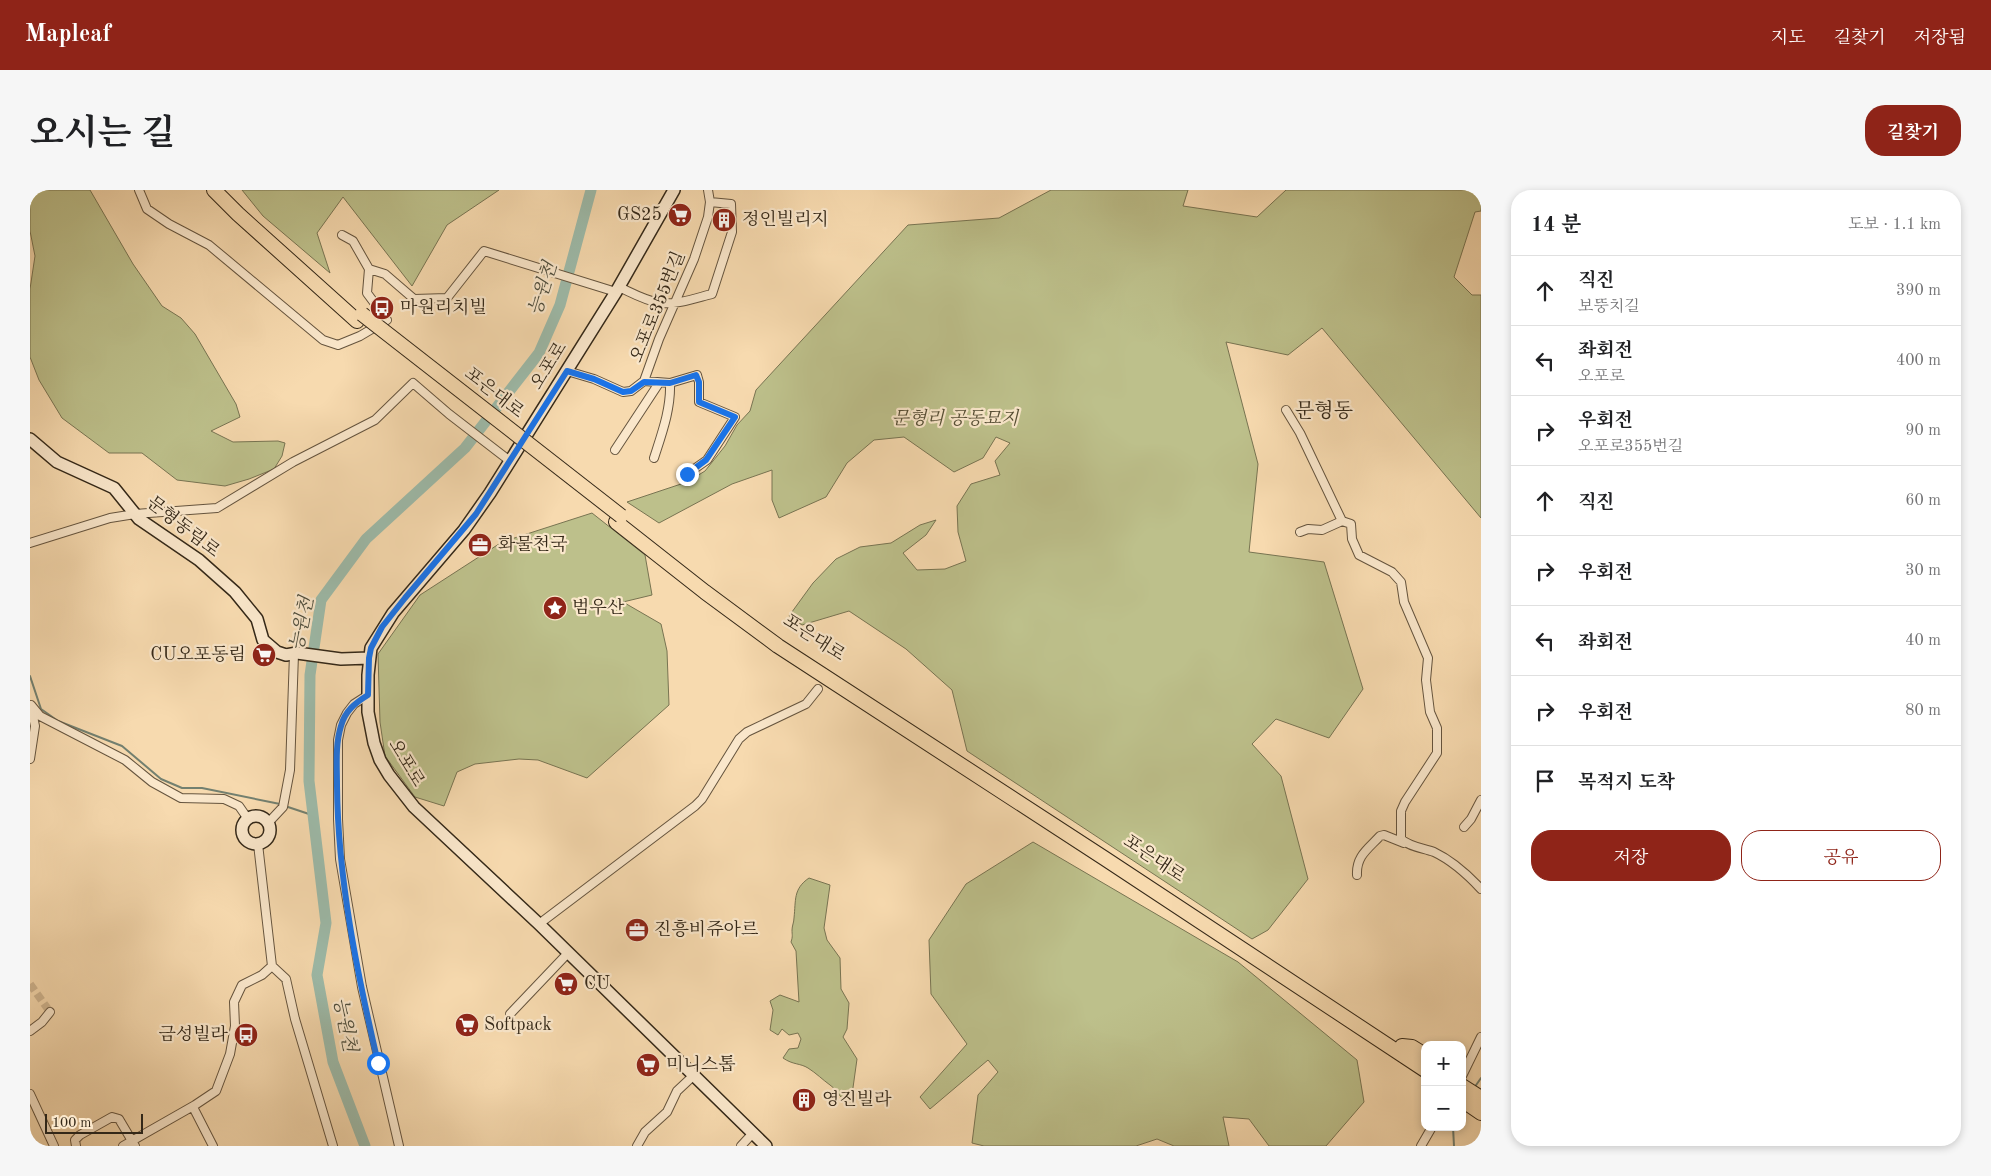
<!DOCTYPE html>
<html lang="ko">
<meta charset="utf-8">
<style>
body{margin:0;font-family:"Old Standard TT","Noto Serif KR",serif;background:#f6f6f6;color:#202124}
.controls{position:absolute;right:15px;bottom:15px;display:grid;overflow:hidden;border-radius:10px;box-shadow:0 2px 8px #0003}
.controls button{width:45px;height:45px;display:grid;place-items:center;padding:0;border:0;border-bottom:1px solid #e0e0e0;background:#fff;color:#202124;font:25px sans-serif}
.scale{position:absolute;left:15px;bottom:12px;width:98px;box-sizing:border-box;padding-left:5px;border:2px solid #342818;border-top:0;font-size:14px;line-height:18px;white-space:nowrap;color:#342818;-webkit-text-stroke:4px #fae7cb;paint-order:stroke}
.stop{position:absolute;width:15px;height:15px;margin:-11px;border:4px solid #1a73e8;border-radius:50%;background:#fff}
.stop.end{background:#1a73e8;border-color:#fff;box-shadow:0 1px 5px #0008}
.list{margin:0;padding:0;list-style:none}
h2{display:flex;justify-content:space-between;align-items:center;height:65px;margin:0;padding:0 20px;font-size:21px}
h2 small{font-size:16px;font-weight:400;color:#757577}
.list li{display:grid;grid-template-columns:32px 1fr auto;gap:15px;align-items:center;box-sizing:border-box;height:70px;padding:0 20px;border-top:1px solid #e0e0e0}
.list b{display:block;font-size:19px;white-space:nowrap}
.list p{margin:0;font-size:16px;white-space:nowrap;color:#757577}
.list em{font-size:16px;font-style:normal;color:#757577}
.actions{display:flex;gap:10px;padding:15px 20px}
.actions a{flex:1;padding:11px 0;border:1px solid #8f2418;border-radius:20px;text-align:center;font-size:18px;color:#8f2418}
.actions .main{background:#8f2418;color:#fff}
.icon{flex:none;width:28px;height:28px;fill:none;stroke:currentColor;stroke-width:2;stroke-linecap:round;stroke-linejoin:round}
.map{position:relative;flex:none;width:1451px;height:956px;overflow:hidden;border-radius:20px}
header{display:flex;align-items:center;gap:30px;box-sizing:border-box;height:70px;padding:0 25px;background:#8f2418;color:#fff}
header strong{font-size:24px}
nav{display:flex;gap:28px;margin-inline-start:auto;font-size:18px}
.intro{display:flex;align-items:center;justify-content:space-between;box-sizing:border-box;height:120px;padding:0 30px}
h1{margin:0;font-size:35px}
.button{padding:12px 22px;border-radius:20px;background:#8f2418;color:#fff;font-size:18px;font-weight:700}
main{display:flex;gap:30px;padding:0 30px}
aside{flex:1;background:#fff;border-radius:20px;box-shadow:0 2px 8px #0003}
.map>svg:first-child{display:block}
</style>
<header>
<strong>Mapleaf</strong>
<nav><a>지도</a><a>길찾기</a><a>저장됨</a></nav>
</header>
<div class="intro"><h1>오시는 길</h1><a class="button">길찾기</a></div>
<main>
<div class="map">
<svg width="1451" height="956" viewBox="0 0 1451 956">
<rect width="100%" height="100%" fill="#f7daaf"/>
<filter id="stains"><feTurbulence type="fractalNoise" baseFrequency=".004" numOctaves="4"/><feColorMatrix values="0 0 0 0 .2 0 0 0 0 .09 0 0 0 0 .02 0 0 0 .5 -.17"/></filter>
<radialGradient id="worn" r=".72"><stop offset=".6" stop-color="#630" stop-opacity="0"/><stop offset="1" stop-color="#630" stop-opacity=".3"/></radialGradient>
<path fill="#bdc08b" stroke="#787452" d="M0,0h60l43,74 29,42 19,12 14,16 41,70 4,13 -29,14 22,11 45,-1 7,2 -3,13 -8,13 -25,10 -24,7 -48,-6 -35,-27h-33l-47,-35 -23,-38 -9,-23v-68l5,-33 -5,-25z
M212,0h257l-52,35 -35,61 -69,-89 -26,36 13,40 -67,-57z
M1021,0h137l-5,16 74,11 29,-27h195v21l-6,1 -21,65 18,18h9v223l-159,-190 -34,27 -62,-13 32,122 -9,88 75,10 39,127 -34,49 -53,-19 -24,25 29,32 27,103 -40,51 -16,9 -285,-188 -15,-61 -46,-41 -57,-38 -47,14 -13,-9 24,-33 23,-24 24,-12 31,-4 29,-18 16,-5 -10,15 -23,18 14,17 28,-1 21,-8 -8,-29 -1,-26 14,-22 29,-9 -5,-14 15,-18 -14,-6 -13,21 -29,14 -50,-35 -30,3 -27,23 -21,34 -47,21 -7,-18v-30l-40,14 -73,39 -32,-21 60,-20 18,-11 20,-25 12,-21 13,-14 6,-21 152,-165 91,-7z
M562,323l53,42 7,40 -29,7 38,22 6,27 2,54 -82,73 -49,-18 -19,-1 -44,5 -18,8 -13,34 -29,-9 -30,-41 -5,-34 -2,-68 42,-59 82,-53z
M1003,652l205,120 119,98 7,42 -38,44h-57l-20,-27 -26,-2 6,29h-55l-17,-7 -21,7h-152l-12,-3 6,-48 20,-23 -10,-12 -58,49 -10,-12 47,-53 -36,-50 -2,-54 37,-56z
M779,688l21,7 -6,43 3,12 13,18 1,31 8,14 -2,26 -4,8 14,22 -6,43c-13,-3 -11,-10 -21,-17 -7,-5 -14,-12 -22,-17 -8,-5 -15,-3 -25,-10l6,-9 9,-1 3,-9 -3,-6 -9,2 -7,-6 -4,6 -8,-5 3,-20 -3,-9 10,-6 19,7 -3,-51 -5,-9c2,-6 1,-7 1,-12 0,-4 2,-8 2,-12 2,-18 -1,-29 15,-40z"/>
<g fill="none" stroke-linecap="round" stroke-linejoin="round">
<path stroke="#738070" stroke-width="2" d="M0,486l11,33 17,12 64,25 39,33 21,9h20l78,16
M255,616l27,9
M1444,898l7,-10
M1423,937l1,19"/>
<path stroke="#9dbbaa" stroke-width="11" d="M335,956l-32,-84 -16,-87 9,-52 -17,-142 1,-106 11,-75 45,-61 99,-91 74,-95 21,-48 31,-115"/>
<path stroke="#d0b691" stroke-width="8" stroke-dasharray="8 4" stroke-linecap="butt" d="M0,794l20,28"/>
<g stroke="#65543e" stroke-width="10">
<path id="street" d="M109,0l8,19 22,15 40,21 114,95 15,5 22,-9 27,-16 -20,-27 2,-24 -16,-28 -11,-6
M339,79l16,5 29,25 33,-1 37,-47 132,41
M589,97c13,6 27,14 41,16 17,2 36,-5 52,-9l20,-62 -1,-28 -21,-2
M537,181l27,8 29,13 8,-1 13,-10 15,-42 35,-80 14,-42 2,-15 -2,-12
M614,191l26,2 27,-8 2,7v20l36,15 -28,43 -20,14
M1256,220l14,23 42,88 9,3 1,15 7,16 33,17 9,10 3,20 24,56 -2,22 4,32 7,16v25l-32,49 -4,9v28c9,8 22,9 33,13 19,9 33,22 47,37
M585,260l44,-67
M624,268c8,-25 17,-49 16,-75
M1270,342l8,-3 14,1 20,-9
M0,353l80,-25 25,-4 82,-6 76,-46 82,-42 38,-37 36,31 61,47
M338,505l-14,9 -7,9 -6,12 -3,15v79l2,40 22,128 37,159
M1,515l9,11 85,44 27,22 29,16 43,1 15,7 9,13
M0,569l5,-33 -4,-19
M238,633l15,-16 7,-37 4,-116
M1434,637l7,-8 10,-19
M1327,685c-1,-19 11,-26 23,-39l4,-1 20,8
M509,734l156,-118 7,-7 37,-60 8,-7 59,-28 12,-15
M242,776l14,13 9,40 38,127
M480,824l58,-61
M0,841l12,-9 8,-10
M1432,886l19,-39
M0,904l24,52
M163,917l20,39
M46,956l-1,-6 5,-5 32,-18 7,2 16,27
M93,956l72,-41 21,-14 14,-37 5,-28 -1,-24 8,-17 20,-10 10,-9 -14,-122
M607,956l8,-14 22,-20 10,-21 16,-15
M711,956l12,-13
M1391,956l11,-19"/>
</g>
<g stroke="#342818" stroke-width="14">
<path id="secondary" d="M644,0l-58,102 -126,201 -26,37 -71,83 -22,35 -3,27v37l6,31 6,17 9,15 25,32 125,117 227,222
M0,249l27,23 57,26 25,31 60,41 36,32 22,27 6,21 14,12 9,3 11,-2 44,6 28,-1
M212 640a14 14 0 1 1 28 0a14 14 0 1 1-28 0Z"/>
</g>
<g stroke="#342818" stroke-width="16">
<path id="highway" d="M184,0l24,24 119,107
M586,332l89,70 73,54 326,212 321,212
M1372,856l10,1 13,8
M1432,896l19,12
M1432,910l19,13"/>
</g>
<use href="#street" stroke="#fae7cb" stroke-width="8"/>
<use href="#secondary" stroke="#fae7cb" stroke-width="11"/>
<use href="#highway" stroke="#f7daaf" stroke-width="14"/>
<g stroke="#342818" stroke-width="16" stroke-linecap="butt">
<path id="highway-bridge" d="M332,124l259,202"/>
</g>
<use href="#highway-bridge" stroke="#f7daaf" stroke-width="14"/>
</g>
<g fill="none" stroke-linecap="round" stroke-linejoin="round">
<path stroke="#1a73e8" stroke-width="6" d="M348,873c-21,-91 -40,-183 -41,-277 0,-20 -2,-41 4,-60 4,-15 14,-23 27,-31l1,-37 2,-10 11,-21 23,-29 71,-84 91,-143 27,8 29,13 8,-1 13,-9 26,1 26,-8 3,7v20l36,15 -29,43 -19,14"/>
</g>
<defs>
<g id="supermarket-disc" transform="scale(1.25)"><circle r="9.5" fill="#8f2418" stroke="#fae7cb"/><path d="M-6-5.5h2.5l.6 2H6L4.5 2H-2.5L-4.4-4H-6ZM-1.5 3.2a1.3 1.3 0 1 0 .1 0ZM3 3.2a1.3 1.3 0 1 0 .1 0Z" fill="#fff"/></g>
<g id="building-disc" transform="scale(1.25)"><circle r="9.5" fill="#8f2418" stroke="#fae7cb"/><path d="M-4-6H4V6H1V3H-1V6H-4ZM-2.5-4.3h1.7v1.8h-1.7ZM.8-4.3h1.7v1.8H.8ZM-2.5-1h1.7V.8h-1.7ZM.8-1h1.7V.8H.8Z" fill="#fff"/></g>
<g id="bus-disc" transform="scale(1.25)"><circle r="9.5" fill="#8f2418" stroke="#fae7cb"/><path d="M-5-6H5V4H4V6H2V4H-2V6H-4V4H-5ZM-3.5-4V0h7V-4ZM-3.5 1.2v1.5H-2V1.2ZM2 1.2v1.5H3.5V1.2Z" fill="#fff"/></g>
<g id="office-disc" transform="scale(1.25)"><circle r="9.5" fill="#8f2418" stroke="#fae7cb"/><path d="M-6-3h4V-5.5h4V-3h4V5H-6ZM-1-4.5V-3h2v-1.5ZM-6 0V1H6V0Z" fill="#fff"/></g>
<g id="sight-disc" transform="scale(1.25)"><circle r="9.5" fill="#8f2418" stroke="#fae7cb"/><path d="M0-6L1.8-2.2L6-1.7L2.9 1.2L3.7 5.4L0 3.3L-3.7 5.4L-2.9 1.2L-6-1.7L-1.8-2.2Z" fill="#fff"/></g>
</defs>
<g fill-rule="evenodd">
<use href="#supermarket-disc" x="650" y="25"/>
<use href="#building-disc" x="694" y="30"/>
<use href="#bus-disc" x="352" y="118"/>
<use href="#office-disc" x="450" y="355"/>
<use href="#sight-disc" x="525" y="418"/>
<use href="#supermarket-disc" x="234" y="465"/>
<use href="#office-disc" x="607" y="740"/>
<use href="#supermarket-disc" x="536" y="794"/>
<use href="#supermarket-disc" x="437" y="835"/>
<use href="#bus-disc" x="216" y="845"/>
<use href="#supermarket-disc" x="618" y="875"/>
<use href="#building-disc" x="774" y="910"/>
</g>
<g text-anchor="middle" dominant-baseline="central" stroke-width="4.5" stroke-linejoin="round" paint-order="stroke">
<g font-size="18" fill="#342818" stroke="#fae7cb" text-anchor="start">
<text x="632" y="25" text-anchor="end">GS25</text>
<text x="712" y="30">정인빌리지</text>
<text x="370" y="118">마원리치빌</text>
<text x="468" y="355">화물천국</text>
<text x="542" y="418">범우산</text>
<text x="216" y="465" text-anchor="end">CU오포동림</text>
<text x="624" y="740">진흥비쥬아르</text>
<text x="554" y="794">CU</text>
<text x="454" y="835">Softpack</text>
<text x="198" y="845" text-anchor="end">금성빌라</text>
<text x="636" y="875">미니스톱</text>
<text x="792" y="910">영진빌라</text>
</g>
<g font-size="18" fill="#342818" stroke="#fae7cb">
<text transform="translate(628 117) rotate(-68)">오포로355번길</text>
<text transform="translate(519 176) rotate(-58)">오포로</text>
<text transform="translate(464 203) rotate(38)">포은대로</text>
<text transform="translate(153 337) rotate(38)">문형동림로</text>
<text transform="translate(784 448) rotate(33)">포은대로</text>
<text transform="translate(376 573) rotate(59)">오포로</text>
<text transform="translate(1124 669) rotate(34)">포은대로</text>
</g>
<g font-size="18" font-style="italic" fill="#564e35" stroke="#fae7cb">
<text x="925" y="229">문형리 공동묘지</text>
</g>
<g font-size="19" font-style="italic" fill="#4e4d3c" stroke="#fae7cb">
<text transform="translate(514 99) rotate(-72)">능원천</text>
<text transform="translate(273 434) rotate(-78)">능원천</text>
<text transform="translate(314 835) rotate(79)">능원천</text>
</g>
<g font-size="20" fill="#342818" stroke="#fae7cb">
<text x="1294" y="222">문형동</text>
</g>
</g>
<rect width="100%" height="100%" filter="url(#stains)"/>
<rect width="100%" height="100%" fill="url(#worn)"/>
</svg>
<div class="controls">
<button>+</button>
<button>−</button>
</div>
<div class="scale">100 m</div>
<div class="stop" style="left:348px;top:873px"></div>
<div class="stop end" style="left:657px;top:284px"></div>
</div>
<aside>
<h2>14 분<small>도보 · 1.1 km</small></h2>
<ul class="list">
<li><svg class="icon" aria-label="ahead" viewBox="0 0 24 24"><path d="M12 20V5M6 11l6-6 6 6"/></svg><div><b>직진</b><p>보뚱치길</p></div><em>390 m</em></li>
<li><svg class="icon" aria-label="left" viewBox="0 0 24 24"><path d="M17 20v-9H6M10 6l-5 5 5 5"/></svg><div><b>좌회전</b><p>오포로</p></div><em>400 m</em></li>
<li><svg class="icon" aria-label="right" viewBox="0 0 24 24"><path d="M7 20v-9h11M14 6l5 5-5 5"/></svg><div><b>우회전</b><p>오포로355번길</p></div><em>90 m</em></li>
<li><svg class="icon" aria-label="ahead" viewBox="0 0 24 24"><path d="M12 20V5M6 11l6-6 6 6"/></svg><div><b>직진</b></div><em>60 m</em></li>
<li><svg class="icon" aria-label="right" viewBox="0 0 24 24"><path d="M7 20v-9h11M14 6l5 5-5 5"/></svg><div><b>우회전</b></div><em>30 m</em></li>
<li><svg class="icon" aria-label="left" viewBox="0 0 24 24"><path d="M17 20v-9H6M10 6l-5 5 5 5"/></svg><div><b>좌회전</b></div><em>40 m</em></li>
<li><svg class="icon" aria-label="right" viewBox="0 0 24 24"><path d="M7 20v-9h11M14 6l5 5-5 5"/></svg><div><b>우회전</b></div><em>80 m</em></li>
<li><svg class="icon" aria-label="arrive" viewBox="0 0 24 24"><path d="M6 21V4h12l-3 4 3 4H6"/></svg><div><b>목적지 도착</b></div></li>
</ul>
<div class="actions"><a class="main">저장</a><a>공유</a></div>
</aside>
</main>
